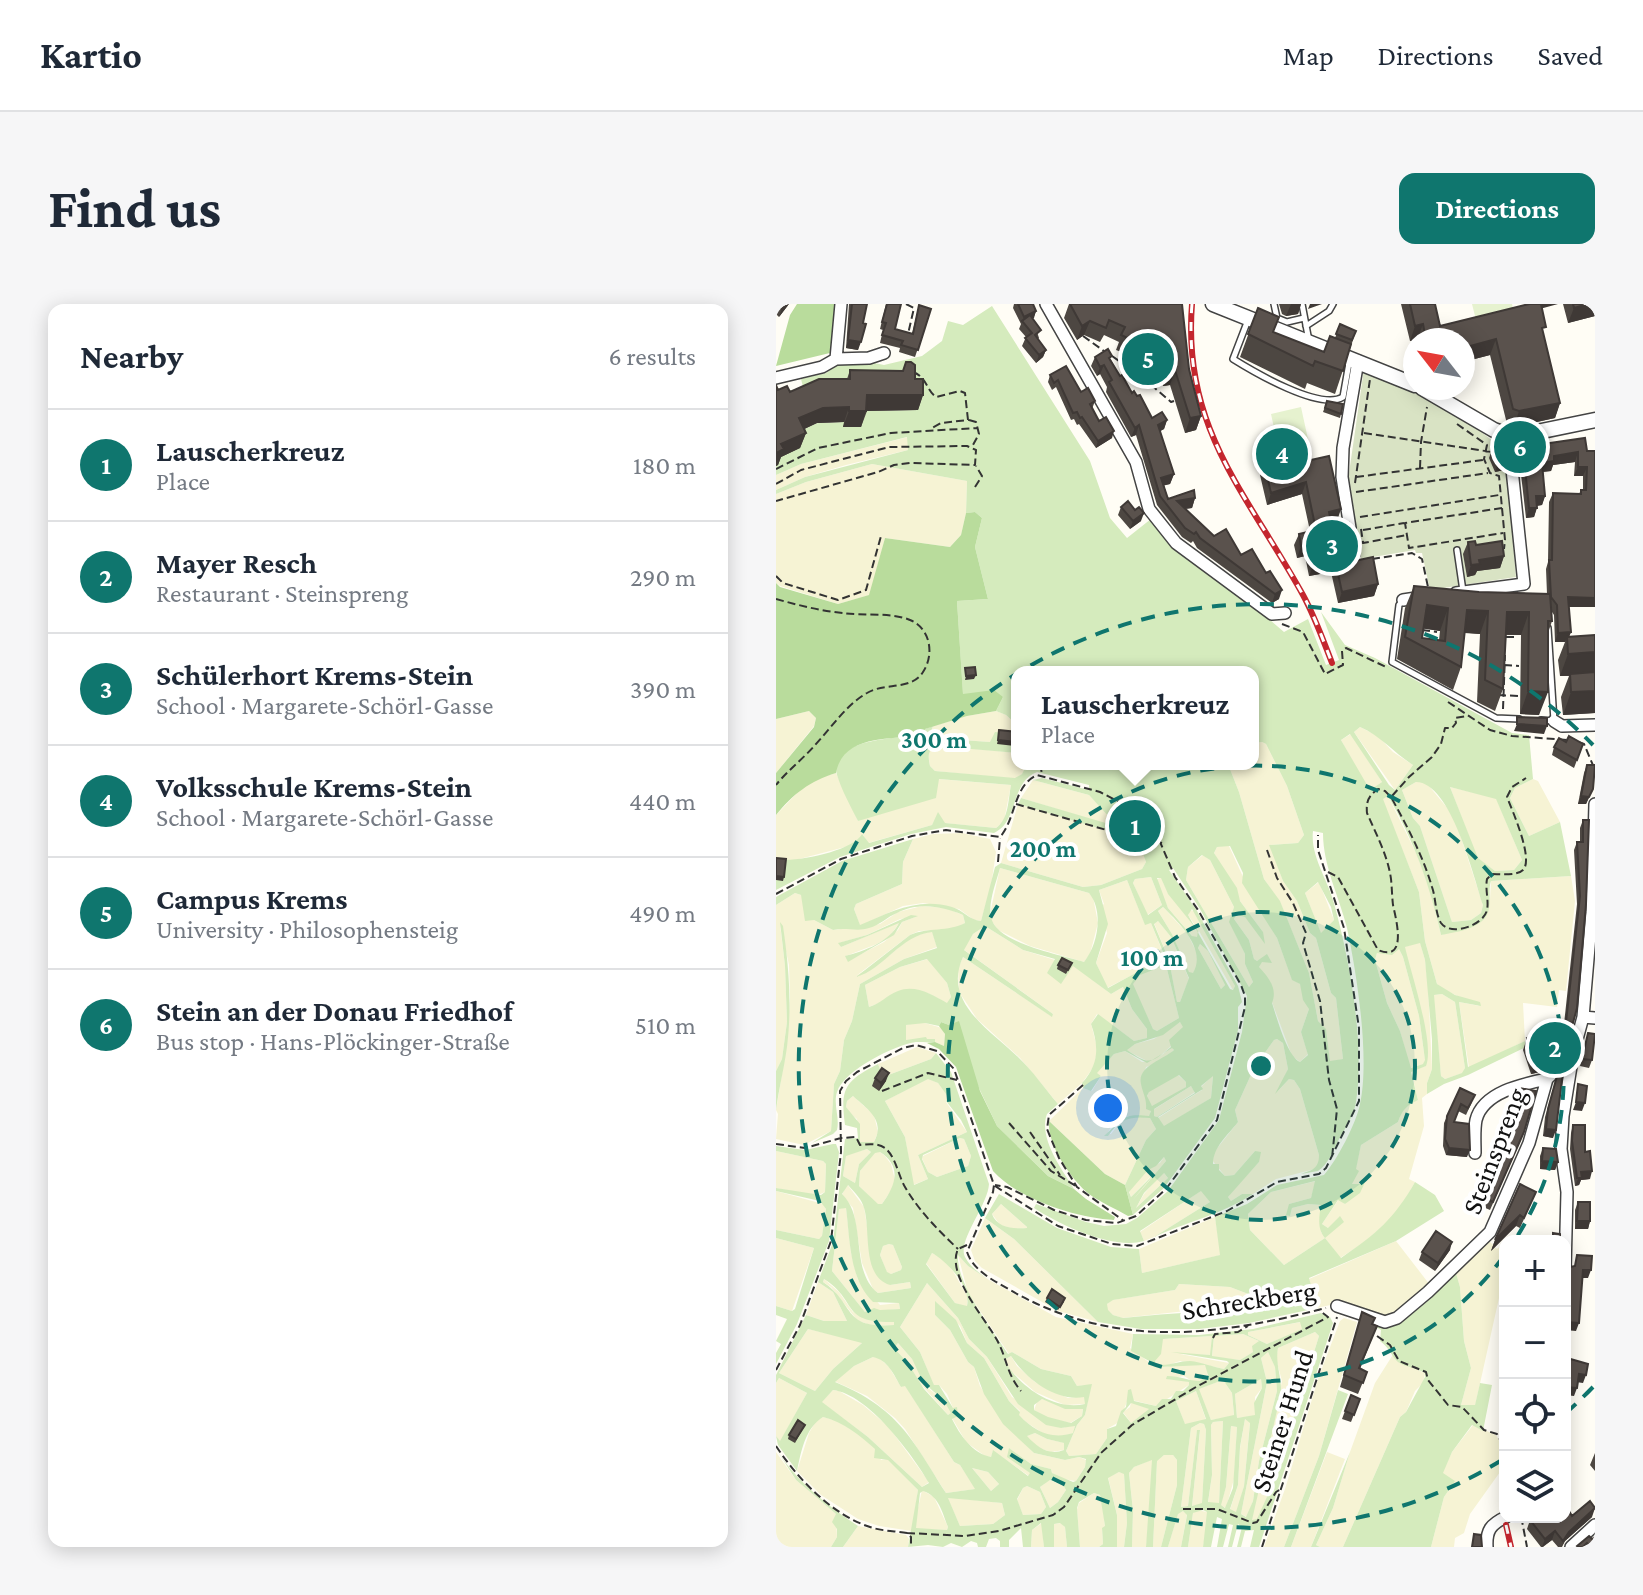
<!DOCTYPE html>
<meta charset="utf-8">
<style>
body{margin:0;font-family:"Crimson Pro",serif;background:#f6f6f7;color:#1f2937}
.controls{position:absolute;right:24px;bottom:24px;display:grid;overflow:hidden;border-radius:16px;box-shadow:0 4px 20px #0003}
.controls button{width:72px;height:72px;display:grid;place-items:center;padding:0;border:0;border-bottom:2px solid #e0e1e3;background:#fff;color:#1f2937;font:40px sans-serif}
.compass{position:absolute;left:627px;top:24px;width:72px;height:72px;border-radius:50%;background:#fff;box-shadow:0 4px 20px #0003;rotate:301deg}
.you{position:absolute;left:332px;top:804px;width:28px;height:28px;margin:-20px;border:6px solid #fff;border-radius:50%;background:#1a73e8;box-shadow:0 0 0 12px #1a73e833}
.badge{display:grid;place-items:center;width:52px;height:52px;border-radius:50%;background:#0f766e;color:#fff;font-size:26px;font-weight:700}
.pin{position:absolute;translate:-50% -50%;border:4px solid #fff;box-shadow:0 2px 8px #0006}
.popup{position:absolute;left:235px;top:362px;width:248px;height:104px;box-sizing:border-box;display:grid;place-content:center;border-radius:16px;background:#fff;filter:drop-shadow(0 2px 6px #0005);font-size:26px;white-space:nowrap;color:#747a83}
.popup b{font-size:30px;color:#1f2937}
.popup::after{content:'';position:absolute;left:50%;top:100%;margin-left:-16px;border:16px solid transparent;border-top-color:#fff}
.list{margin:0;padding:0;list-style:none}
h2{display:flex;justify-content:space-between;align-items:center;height:104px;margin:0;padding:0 32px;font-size:34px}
h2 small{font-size:26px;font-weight:400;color:#747a83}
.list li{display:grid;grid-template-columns:52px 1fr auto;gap:24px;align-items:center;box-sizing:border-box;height:112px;padding:0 32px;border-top:2px solid #e0e1e3}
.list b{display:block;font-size:30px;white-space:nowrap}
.list p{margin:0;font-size:26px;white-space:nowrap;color:#747a83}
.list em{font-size:26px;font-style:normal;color:#747a83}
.icon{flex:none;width:44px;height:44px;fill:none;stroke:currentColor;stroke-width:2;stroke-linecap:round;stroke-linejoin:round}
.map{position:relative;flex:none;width:819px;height:1243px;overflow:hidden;border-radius:16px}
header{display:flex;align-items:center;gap:48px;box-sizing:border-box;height:112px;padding:0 40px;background:#fff;border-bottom:2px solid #e0e1e3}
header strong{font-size:38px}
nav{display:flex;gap:44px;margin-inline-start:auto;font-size:28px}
.intro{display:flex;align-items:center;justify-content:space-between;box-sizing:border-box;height:192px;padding:0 48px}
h1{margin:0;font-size:56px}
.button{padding:20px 36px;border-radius:16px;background:#0f766e;color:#fff;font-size:28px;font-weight:700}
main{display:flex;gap:48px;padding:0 48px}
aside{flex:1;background:#fff;border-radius:16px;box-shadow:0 4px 20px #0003}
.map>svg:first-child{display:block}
</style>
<header>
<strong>Kartio</strong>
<nav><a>Map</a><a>Directions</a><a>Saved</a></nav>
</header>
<div class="intro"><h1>Find us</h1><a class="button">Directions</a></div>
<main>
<aside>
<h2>Nearby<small>6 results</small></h2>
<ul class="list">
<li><span class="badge">1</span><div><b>Lauscherkreuz</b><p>Place</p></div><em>180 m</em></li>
<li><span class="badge">2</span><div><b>Mayer Resch</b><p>Restaurant · Steinspreng</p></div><em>290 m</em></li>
<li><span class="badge">3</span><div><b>Schülerhort Krems-Stein</b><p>School · Margarete-Schörl-Gasse</p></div><em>390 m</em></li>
<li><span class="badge">4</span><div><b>Volksschule Krems-Stein</b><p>School · Margarete-Schörl-Gasse</p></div><em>440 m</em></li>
<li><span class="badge">5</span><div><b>Campus Krems</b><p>University · Philosophensteig</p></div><em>490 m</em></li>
<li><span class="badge">6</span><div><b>Stein an der Donau Friedhof</b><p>Bus stop · Hans-Plöckinger-Straße</p></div><em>510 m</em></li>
</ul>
</aside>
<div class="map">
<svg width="819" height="1243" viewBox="0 0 819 1243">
<rect width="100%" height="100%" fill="#fffdf5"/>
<path fill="#f6f3d4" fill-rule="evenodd" d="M132,133v13l-62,15 -41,12 -29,13v-15l25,-11z
M96,160l95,17 -1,32 -5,22 -11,12 -65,-9 -15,57 -32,9 -58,-18 -4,-3v-89l30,-12z
M33,407l7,7 -2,8 -38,47v-54z
M220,407l10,4 11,10v9l-27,8 -57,-4 -2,-6 2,-6 34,-10z
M584,423l18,9 15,16 20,13 -18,25 -41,-58z
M575,430l31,48 -13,9 -28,-51z
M486,438l4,2 21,42 17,49 -6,8 -28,2 13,36 14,20 13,32 6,5 15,55 5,5 7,61 -13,3 -4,-32 -8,-9 -9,-48 -29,-71 -16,-23 -25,-87 -11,-28h25v-21z
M161,441l80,8v11h10l-1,4 -4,6 -7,5 -80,-8 -5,-5 -2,-12 3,-5z
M60,469l22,48 80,-42 73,6 -7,36 -8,7 -52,-5 -6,-9 -6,11 -64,18 -5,-8 -14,11 -61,16 -12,-3v-44l22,-23 15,-12z
M757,475l5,2 22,41 -31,14 -19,-38 5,-10z
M257,476l56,15 22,23 -2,7 -88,-27z
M640,478h7l6,4 25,30 29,89 -2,8 -10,7 -19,2 -32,-96 -7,-8 -11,-28z
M674,483l46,11 26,62 -8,10 -19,1 -18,-13z
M612,492l29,59 13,35 11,45 34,-10 15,-26 1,-18 80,-5 4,25 -9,90 -7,-1 -2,17 -34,-4 2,38 -56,27 -10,-66 21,4 -38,-17 -5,-5 -12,-43 -6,-49 -37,-93z
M242,500l121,36 7,22 -4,7 -41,16 -18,2 -82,-24z
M186,529l28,6 6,13 -5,34 -10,35 -7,-1 -15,-11 -36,-6 -20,3 -43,20 -6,-17 2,-5 46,-20 1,-22 10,-23 20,-5z
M446,542h7l15,33 33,59 15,41 8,5 9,25 -8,23 7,22 -8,8 -8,-6 -33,-89 2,-5h9l-5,-5 -8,4 -3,-2 -5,-19 -15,-21 1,-4 10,2 18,15 -23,-31 -26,-48 3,-6z
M427,551l7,5 24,47 -4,15 15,32v10l8,18 -4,5 -63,-107 2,-13z
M224,564l89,25 4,4 5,26 -8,31 -6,8 -54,-16 -32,-16 -7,-10v-11z
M387,572l3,1 20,25 -1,8 -22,-28 5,11 30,37 -10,-15 2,-5 4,1 41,75 -2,4 -34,-59 -2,6 -3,1 -26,-30 -12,-28z
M375,573l11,28 -15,10 -14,-32 2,-4z
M351,576l18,44 6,-1 14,35 -58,30 -11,-25 11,-30 -6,-27 3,-2 -5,-14z
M543,578l15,38 -13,14 -16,-41z
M19,589l6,2 13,25 19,10 47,-6 18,-12 24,-6 24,2 17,7 2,8 -11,6 -35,2 -9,4 -54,41 34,-21 21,-18 21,-6 5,16 -33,12 -44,25 -8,37 -8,19 -4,31 -6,13 -3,47 -27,14 -28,-6 2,-25 -2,-4 11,-66 3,-47 -1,-32 -9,-41 5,42 2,56 -5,37 -6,12v-166zM139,613l-13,5 -4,8 -14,12 -36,19 -2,-5 31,-12 12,-7 11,-15 -59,25 -2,-4 28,-8 33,-16z
M387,603l24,26 9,18 2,12 -5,11 -4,-1 -17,-39 -14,-23z
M382,617l13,16 18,42 -9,23h-3l-8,-42 -15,-37z
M209,622l38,24 32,10 6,23 12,-18 38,29 12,-7 9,22 15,20v9l-13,3 -37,-27 -6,10 6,23 -2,18 -13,18 -24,21 -38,-46 -43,-39 -18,-27 -1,-23 5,-12 88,59 2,-2 -90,-65 10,-15z
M644,638l5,18 3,25 4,84 -5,14v11l-5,4 2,28 -15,53 6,3 -17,30 -33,30 -25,16 -15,-20 -41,27 -34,-35 -2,-16 23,-22 45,-11 -5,17 -22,6 1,12 2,-8 16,-4 13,1v28l7,-5 -6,-4 17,-25 6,5 20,-24 -5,4h-8l9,-39 37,-23 3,-9 7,-9 10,-4 -7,-29 14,-5 -1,-40 -20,-79z
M424,640l8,7 17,34 -4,4 -23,-41z
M623,645l4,8 16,59 6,44 -1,4 -14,4 -10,-37 -13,-28 -12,-43 2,-7z
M152,655l19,24 4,14 -3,7 -20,-11 -44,8 -15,6 -4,-22 35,-18z
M390,661l13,53 -22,13 -4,-2 -21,-45 9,-10z
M666,690l13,8 10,66 -2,5 -18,6 -4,-3 -8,-81z
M404,718l4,5 -13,19 -12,11 13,-10 2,3 -10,9 14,-9 3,4 -32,19 -3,-1v-2l12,-7 -12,4 -5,16 6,14 2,-6 29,-16 8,7v5l-31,20 -5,-2 -2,-7 3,13 -2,6 -22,-1 -16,11 -4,7h4l10,-13 15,-5 14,2 6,11 -10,11 -21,45 -20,-11 -56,-53 34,-33 9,3 9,-15 -5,-3 18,-19 11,-3 17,11h7l-23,-12 9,-6 19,-5z
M137,719h12l17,5 3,6 -1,12 -9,-4v-3l-29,1v-15z
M501,735l6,4 5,26 -10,22 11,-12 5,1 6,9 19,66v9l-4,5 -39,10 -23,15h-11l-11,7 -3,-4 6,-8 25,-27 -4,-11 -21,24 -9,1 -13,-16 3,-9 23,-29 -3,-12 19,-42 20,-28z
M141,743l19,6 -5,6 -48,18 -5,-13z
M437,771l-2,23 -47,29 -6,-9 44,-28 -1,-3z
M152,774l10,5 12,15 -4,4 21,30 -49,23 10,24 -15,6 -8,-48 -20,-36z
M415,782l4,6 -38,25 -3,-1 -1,-6z
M77,792l21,19 4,17 -4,10 -14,1 -3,-24 -9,-7 -2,-5 1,-6z
M184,834l4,1 7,17 -3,10 -31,11 -9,-5 -6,-14 1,-2z
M91,845l4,3 -12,12 -4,19 -12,-7 3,-21z
M0,847l47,10 3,3 -1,28 -9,4 -40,-8z
M99,848h5l5,4 6,8 4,16 -1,6 -12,18 -4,1 -19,-19 1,-15z
M385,848h3l-1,3 -14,12 11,-4 4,-6 2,4 -34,40 21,-27 -22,23 -3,-9z
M387,868l5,6 -32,30 8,-14z
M71,880l17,23 10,62 16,16 20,-3 1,6 -33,5 -5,-4 -11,-26 -9,-55 -11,-13z
M426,886l8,12 -56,35 -10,4 -4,-9z
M0,887l47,13 3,5 -4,28 -3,2 -43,-9z
M225,900l27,24 -16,1 -12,-4 -8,-11z
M70,903l5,46 7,27 22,25 19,-2 1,6 -35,3 -33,-41 7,-62z
M439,913l6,38 -79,18 -3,-24z
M209,914l29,21 84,83 -40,-11 -76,-43 -7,-7 -4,-11z
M0,934l38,10 -22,63 -16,-5z
M620,937l34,44 -39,33 -47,-16 -27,6 -2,-6 -65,8 -64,1 -64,7 -9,-3 -6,-5v-6l5,-4 63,-10 4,-6 51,3 34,13 49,-8 -4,-13z
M713,937l8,8 8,-7v29l-30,135 -14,-1 10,-37 -7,-27 -4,-54 -4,-14z
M113,940l4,1 9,22 -1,3 -10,4 -4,-1 -7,-18 3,-9z
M156,949l10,5 11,13 14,25v11l-12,-4 -29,-40z
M182,951l10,11 21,14 67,37 77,17 -3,14 20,15 10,4h7l9,-3h27l-23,-3 -15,5 -10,-1v-4l7,-22 50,-3 -1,19 -31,-1 49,9 -5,6 -18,-4 2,9 -7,7h-9l-8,-5 -17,3 16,1 6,2v3l-33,21 -28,-7 -9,23 -12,7v9l-11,16 -27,2 -3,-5 11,-26 8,-10 6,-30 -14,1 -6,-10 -30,-7 -29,-17 -3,2 -41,-61z
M48,975l15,13 14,20 41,10v3l-22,1 -15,-6 -26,-33 -8,-5z
M42,978l15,10 14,29h-23l-18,-6z
M151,979l31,35 11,21 18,18 25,40 49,31 14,-3 -1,8 -16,4 -14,-3 -18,-12 -8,-7 2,-4 -11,-10 -25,-43 -17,-15 -7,-17 -24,-24 -1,13 15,15 18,32 6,5 6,19 18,29 36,38 31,7 14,-3 7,3 -1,7 -9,14 -13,-2 -11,-6 -1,-4 -20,-5 -22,-16 10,17 12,8 -2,3 -36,-25 -2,6 -6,-1 -19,-14 -14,-24 1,-10 -6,-14 -8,-9 -5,1 -14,-34 -20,-25z
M568,1014l13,4 -38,134 -35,91h-20l21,-58 34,-113 21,-55z
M525,1018l2,7 -36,15 -19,-9v-3z
M32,1025l55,13 -30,27 -18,22 -36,-18z
M539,1028l4,4 -45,145 -17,39h-6l31,-139 -6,-22 2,-11z
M467,1030l16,7 -6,11 -13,8 -28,-3 2,-21z
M122,1039l14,16 15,28 17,14 8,12 -4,2 -28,-32 -12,-20 -14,-15z
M492,1048l7,14 2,25 -18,70 -6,40 -6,16 -6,-3 26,-132 -6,-24z
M618,1049l5,9 26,11 -2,10 -8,8 -9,21 -6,5 -57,130h-23l-4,-2 17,-37 17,-56 25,-69z
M235,1052l6,10 18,16 33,16 17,-2v8l-20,1 -30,-13 -25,-22 -6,-10z
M97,1053h5l11,10 12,20 4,-2 49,77 6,3 16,24 -30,4 -41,-64 -10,-11 -28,-22 -33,-15 20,-15z
M3,1074l28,15 -27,49 -4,-6v-53z
M485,1075l1,9 -7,9v19l-18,2 -2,-24z
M447,1076l9,13 2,23 -23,4 -13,-31z
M57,1086l6,1 24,14 25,21 41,56 -7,5 -54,-50 -47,-35z
M420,1087l10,29 -21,5 -9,-24z
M266,1095l33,10 8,-1 -1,8 -12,7 -22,-5 -14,-8 3,-8z
M355,1098l19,7 -19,14 -8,-11 7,-5z
M47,1113l15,4 19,12 19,16 5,11 7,-1 30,31 -6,41 -33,-5 -21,-7 -37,-24 -24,-24 12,-38 7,-12z
M469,1115l5,3 -6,64 -7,27 -7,-3 8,-25 2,-37z
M447,1117l-4,83 -11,-1 4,-28 -1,-50 2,-3z
M424,1119l4,1 2,6 -4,74 -10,2 8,-75h-3l-9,75 -7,1 10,-79z
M697,1121l23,10 9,17v13l-35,49 -6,19 -9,5 -1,9h-23l13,-50 10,-15 -12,-9 10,-21z
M455,1122l6,1 -3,52 -8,29 -6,-3 6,-18z
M259,1129l12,6 18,4 -1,7 -13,2 -13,-4 -12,-12z
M0,1148l20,28 40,34 1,23 -6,10h-55z
M551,1148l18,7 -34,88h-20z
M388,1151h9l4,5v25l-16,62h-8l4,-87z
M377,1155l-6,80 -1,8h-14l1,-36 -4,-38 5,-6z
M196,1164l16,4 11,12 -8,7z
M343,1168l5,1 3,50 -3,24h-7v-32l-9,-38z
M273,1176l14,5 3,5 -8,12 -8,6 -10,-21z
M251,1182l13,6 6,15 -5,7 -18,1 -6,-15 6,-12z
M146,1186l12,7 14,30 -1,3 -31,-1 -2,-3z
M318,1189l6,2 3,13 2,19 -3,2 1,15 -4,3h-19l-3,-38 2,-6z
M171,1193l55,6 3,12 -12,9 -33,2z
M421,1206l10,2 1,6 -5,29h-15l5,-34z
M407,1207l4,3 -6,33h-13l10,-34z
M266,1219l2,24h-13l1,-17z
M285,1219l4,4 2,20h-13l-2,-18 2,-5z
M82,1222l48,9 3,4 -1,8h-65z"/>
<path fill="#d5ebbd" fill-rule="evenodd" d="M216,2l98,155 20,57 17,20 24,-19 133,113 24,-13 18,46 13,-5 -18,-48 24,33 30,13 137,75 17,2 4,44 -18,9 -5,10 19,38 31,-14 11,54 -80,5c-3,9 0,17 -2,27 -2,20 -32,24 -48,27 -11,-49 -27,-95 -53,-139l-5,3 36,93 6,49 12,43 18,11 25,7 1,4 -22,-4 9,65 57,-26 1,6 -58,28 -24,9 -17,10v-11l5,-14v-30l-7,-79 -5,-17 -15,4c6,26 30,97 21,119l-15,6 7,28c-11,5 -16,10 -20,22l-37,23 -5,24 3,2 -7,13h8l7,-6 -7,15 -15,11 -7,-4 -16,24 6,4 12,-12 4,6 -19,16 16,20c35,-24 53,-39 74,-76l20,13 9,16 -48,30 -87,37 4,14 -49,8 -34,-13 -51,-3 -4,6 -62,10 -6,4 1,6 5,5 10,3c64,-7 128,-8 192,-16l2,6 -68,15 -50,6h-58l-43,-7 -84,-83 -29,-21 14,-24 58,34 54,19 28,2 3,24 78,-18 -5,-38 32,-13 30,-19 47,-10c13,-15 32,-51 36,-71 10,-45 -3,-130 -13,-176 -8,-32 -24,-62 -24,-95l-10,-2c-3,26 16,50 22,76 15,55 30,138 21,195 -2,13 -11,27 -18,39 -5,11 -10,23 -20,30l-17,3c11,-4 18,-5 18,-19l-19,-66 -6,-9 -5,-1 -14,15 13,-25 -5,-26 -6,-4 -3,1 -20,28 -19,42 3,12c-10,13 -25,25 -25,42h6v6l6,6 9,-1 21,-24 6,1 -2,10 -31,35 3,4 11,-7h11c-30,20 -67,28 -99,43l56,-35 -9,-11 -61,40 4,10c-31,9 -84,-16 -110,-33l2,-4 50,18 18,4 22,-2 11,-6 31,-27 51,-71 23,-88 5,-36 -47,-87 -27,-41 -4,2 28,41 41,75 4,16 -4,5v23l-23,88 -51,70 -30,26 -1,1 -8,-30 21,-45 10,-11 -6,-11c-21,-2 -30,1 -42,18h-4c18,-16 17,-23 45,-20l2,-5 -5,-2c1,-10 -3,-15 -5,-25 -4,-18 22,-24 33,-34l-2,-2 -25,15 -22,-12 -11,3 -17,19 4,3 -10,15 -8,-3 -1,-5c17,-19 17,-36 9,-59l7,-10 36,27 13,-3v-9l-15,-20 -9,-22 -12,7 -38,-28 -12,18 -14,-11 8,-14 -32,-9 -38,-24 -12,8 -9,16 89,64 -1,3 -89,-60c-21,45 27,73 55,100 15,14 27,32 40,47l-11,10c-9,24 15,55 27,75l-26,-13 -51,-50 -48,-101 -8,-3 -2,4 -14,-3 -19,2v15l20,-3 1,2h8v3c-6,1 -12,0 -19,0 -21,3 -72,28 -79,50 -4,13 3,25 0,38l-4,4 -21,9 19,-12 3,-47 6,-13 4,-31 8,-19 8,-37 44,-25 33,-11 -5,-16c-31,3 -49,38 -76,45l54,-42c18,-8 38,-3 55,-12l-2,-8c-21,-9 -45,-13 -66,-2 -10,4 -17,12 -28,15 -12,4 -23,-1 -36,2l-19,-10 -9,1 -4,-26 -6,-2 -19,12v-8l66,-36 71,-22 -10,23 -1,22 -46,20 -2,5 6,16c31,-13 58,-28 92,-18 11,3 17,13 29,14l14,-54 6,-4 82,24 18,-2 41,-16 4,-7 -8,-22 -120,-36 3,-6 88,26 1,-6 -21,-23 -56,-15 9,-2 47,12v-5l-52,-13c-27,10 -18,50 -43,61l-48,-6 -35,7 -71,23 -64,33v-31c19,4 77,-8 86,-25l7,9 63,-18 6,-13 7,11 51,5c13,-9 12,-28 15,-43l-72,-6 -3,19 -78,23c-7,-14 -16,-30 -21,-46 -10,-37 63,-37 85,-40l3,-6 8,-3 -2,6 2,6 57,4 5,-10 22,2v19l-80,-7c-10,4 -9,10 -7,20l5,5 80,7 7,-4 5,-10h201l11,28 25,87 16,22 29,72 9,48 8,8 4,32 13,-2 -7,-61 -5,-5 -15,-55 -6,-5 -13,-32 -14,-20 -14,-36 29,-2 6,-8 -17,-49 -21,-42 -4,-2 -9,1v-71h-236v53l-11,-10 -10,-4 7,-14 -40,-2 -6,-94 31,-2 -13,-52 7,-29 -7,-6 -9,1 1,-32 -95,-17 -66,18 -30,12v-4l29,-13 103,-27 -1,-13 -106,27 -25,11v-15l18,-26 23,-11 27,-1 17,-11 56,-1 -139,-16 25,-7 -2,-8 25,-6 11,-8 17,-1 5,-4 25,5 38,-9 20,-15 6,-20 15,4zM584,423c21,9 34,26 53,38l-18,25 -6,-5 -35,-53zM574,430l32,48 -12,8 -29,-50zM640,478c35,0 58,96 67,123l-2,8 -10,7 -19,2 -32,-96 -7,-8 -11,-28zM674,483l46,12 26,61 -8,10 -19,1 -17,-13zM454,542l13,27 -1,10 35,55 15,42 8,4 3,16 6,9 -8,23 7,23 -8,7c-13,-6 -23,-44 -28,-59 6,-15 -4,-26 -13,-36l3,-5 10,1 -5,-9 -10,7 -3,-2 -5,-19 -15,-21 2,-4 9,2 20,27 -2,-12 -23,-31 -3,-13 -23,-35 3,-6zM426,551l8,5 24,47 -5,15 16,32v10l8,18 -4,5 -63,-107 2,-13zM224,564l89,25c15,18 9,52 -5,69 -22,-7 -88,-18 -93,-45 -3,-15 5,-34 9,-49zM375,573l11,28 -14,10 -15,-32 2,-4zM381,574h4l7,16 30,37 -1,6 -5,-1 -24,-28zM351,576l18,45 6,-2 14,34 -57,31 -12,-25 12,-39 -9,-34zM542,578l13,25 3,13 -13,13 -16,-40zM387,603c16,16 44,42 30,66l-4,-1 -17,-38 -14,-23zM416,605l43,77 -2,4 -3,-1 -42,-74zM382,617l13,16 18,41 -9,24h-3l-8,-42 -15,-36zM424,640l8,7 17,34 -4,4 -23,-41zM623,645l4,8 16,59 6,44 -2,4 -12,4 -11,-37 -13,-28 -12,-43 2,-7 15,2zM151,655l20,24 4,14 -4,6c-14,-8 -32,-19 -49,-12 -11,4 -18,13 -29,16l-4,-22 35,-18zM390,661l13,53 -22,13 -4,-2 -20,-45 7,-9zM666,690l13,8 10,66 -3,5 -17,6 -4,-3 -7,-81zM404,718l3,5 -14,13 2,7c-21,17 -22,18 -44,3l8,-6 28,-9zM403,771l7,7v5l-34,19 -5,-10 2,-4zM437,772l-2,22 -47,28 -6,-9 45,-28 -2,-3zM415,782l4,7 -38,24 -3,-1v-7zM388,853l2,4 -34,40 22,-27 -23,23 -2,-5 19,-22 8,-4zM388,869l4,5 -32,30 8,-15zM539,877l-4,17 -22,6 -3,11 4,1 2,-8 16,-4 13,1c-2,12 -4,24 4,33l-41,27 -34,-35 -2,-16 23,-22zM225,900l26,23v1c-14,1 -30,0 -35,-14z
M135,611l7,1 -16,6 -8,13 -46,27 -3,-6c20,-5 44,-14 54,-33l-58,24 -3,-4 29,-8z
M4,618l3,4c6,41 9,80 4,121 -3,22 -8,41 -11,63v-39l6,-12 5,-37 -2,-56z
M160,749l15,19 38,112c-1,21 -32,57 -24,73 5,10 16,17 24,23l-21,-14 -10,-11c-2,29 34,74 50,99l4,-2 29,17 30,7 6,10 15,-2 -7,31 -8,10 -11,26 3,5 27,-2 11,-16v-9l9,-3 5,-15 5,-4 2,-17 3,-1 3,12 22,5 6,-7h9l5,-8h7l6,-6v-3l-23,-3 1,-3c13,0 22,5 33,5l8,-6 -3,-10 -45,2 -29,-16 2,-17 66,1 54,-6 68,-16 9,4 3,6 -74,224h-9l4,-17 -9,1 -4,16h-4l5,-20 -4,-3 -6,23h-4l5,-22 -4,-1 -6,23h-6l5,-28 -5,-2 -6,30h-8l4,-35 -4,-2 -10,3 -5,34h-7l6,-32 -4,-4 -5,3 -10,33h-7l16,-62v-25l-4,-5h-9l-7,6 -4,86h-7l6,-87 -18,7 -5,6 4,38 -1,36h-8l3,-24 -3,-49 -5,-2 -11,6 9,37v32h-18l4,-3 -1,-16 3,-2 -5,-31 -6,-2 -15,9 -2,6 3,39h-13l-2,-20 -5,-4 -6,1v23h-10l-3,-24 -9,7 -1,17h-8l-2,-19 -12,12v7h-9v-6l-4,-3 -7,1 -3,8h-8l-1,-4 -6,-2 -9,6 -11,-4 -8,4 -15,-2 -20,2 10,-57 -30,-30 -14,-2 1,-9c-16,-14 -31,-27 -52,-32 -18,11 -22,35 -26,54l-19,-26 -2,-9 4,5 27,-48 -28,-15 -3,5v-8l30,-60 18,6h23l-14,-29 -15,-10 15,-40 12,-103 13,-1 -1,-10 -12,-3c-5,-37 0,-44 33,-61l5,13 48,-18zM152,775l10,4 11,15 -3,3 15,19 6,12 -49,23 10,24 -14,6 -9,-48 -20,-36zM77,792c14,13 33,24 21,46h-14v-18l-14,-17 1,-6zM184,834l4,1 7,17 -3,10 -31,11 -9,-5 -6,-13 1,-4zM91,845l4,3 -12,12 -4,19 -12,-7 3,-20zM104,848c23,15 15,34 2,52h-4l-19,-18 1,-15 15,-18zM72,881c5,6 12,12 15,20 9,22 -3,71 27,80l20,-3 1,6 -33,5c-29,-22 -10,-74 -36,-99zM70,904c4,31 3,71 27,94l26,1 1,6 -20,1 -6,-2 -9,4 -33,-41 7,-62zM113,940l4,1 9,22 -1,3 -10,4 -4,-2 -7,-17 3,-9zM156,949c16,9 39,34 35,53l-12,-3 -29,-39zM48,975c35,22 15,44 70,43v3c-53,4 -38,-21 -71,-43zM151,979l31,35 11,21 18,18 31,47 28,21 15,3 14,-2 -2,7c-22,7 -39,-2 -54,-18l1,-3 -11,-11 -25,-43 -17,-15 -11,-23 -21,-19v14l15,15 18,32 6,5 10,27 19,30 31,29 31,7 14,-3 7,2 -1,8 -9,14 -3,1 -21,-9 -1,-4 -20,-5 -22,-16 -2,9 23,16 -2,3 -35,-26 -2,7c-19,-4 -31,-22 -39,-38l6,-3 -1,-9 -4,1 -14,-23h-5l-14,-33 -20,-25zM524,1018l2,7 -35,15 -19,-9v-3zM32,1025l54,14 -29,26 -18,22 -36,-18zM539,1028l4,4 -45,145 -17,38 -5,1 29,-127c1,-16 -6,-29 -3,-45zM467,1030l16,7 -7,5 1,6 -13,8 -28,-4 2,-20zM436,1032l-2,19 -39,-3 56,9 2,2 -5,6c-12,-2 -22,-7 -34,-8 -13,0 -22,6 -35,3v-3l6,-7 2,-15zM122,1039l14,16 11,23 21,19 7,12 -3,2 -24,-26 -16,-26 -14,-15zM492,1048l7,15 2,24 -18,70 -6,40 -7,16 -5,-3 26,-132 -6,-24zM235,1052c15,23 45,46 73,41l1,7c-32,7 -66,-18 -81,-44zM97,1053c15,3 21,18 28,30l4,-1 49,76 6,3 15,24 -29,4c-34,-54 -48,-85 -111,-111l19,-16zM485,1075l1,9 -8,15 1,12 -18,3 -2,-24zM447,1076l9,13 2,22 -23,5 -12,-31zM57,1086c35,4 79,64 96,93l-7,4 -54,-50 -46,-35zM420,1087l10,28 -21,5 -9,-23zM266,1095l23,10h18l-1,7 -11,7 -23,-6 -14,-7v-5zM355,1099l18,6 -18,14 -8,-10zM469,1115l5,4 -6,63 -8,26 -6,-3 8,-24 2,-38zM447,1117l-4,82 -11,-1 4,-27 -1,-50 2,-3zM424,1119l4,1 2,6 -4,73 -10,3 8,-76h-3l-9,76 -7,1 10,-79zM455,1122l6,1 -4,61 -8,20 -4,-3 5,-18zM259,1129l12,6 17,4v7c-15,6 -27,-3 -37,-14zM196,1164l16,4 11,12 -8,7zM274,1176l13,5 3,5 -8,12 -8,6 -10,-21zM251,1182l13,6 6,15 -5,7 -18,1 -6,-16 6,-11zM147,1187c16,5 19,21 25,36l-1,3 -31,-2 4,-35zM172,1194l54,5 3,12 -12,9 -33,2z
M57,840h3l3,8 -10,89 -32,83 -21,40v-11l5,-9 -5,-3 11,-22 -11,-4v-9l16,5 3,-2 19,-61 -38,-10v-8l43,9 3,-3 4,-27 -6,-8 -44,-10v-3l45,7 4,-3 1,-28 -3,-3 -47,-10v-5l29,4z
M680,969l4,14 4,54 7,27 -10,37h14l5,-22 12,2 -9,46 -11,-6 -20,27 -9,21 12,8 -11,16 -13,50h-88l57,-130 6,-5 19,-35v-4c-8,-5 -20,-6 -27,-11 -7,-6 -8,-14 -18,-21l1,-11 -5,-3c38,-6 53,-28 80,-54z
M562,1086l10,4 -57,153h-7l35,-91z
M0,1145c21,33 51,56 82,77l-15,21h-12l6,-10v-8l-5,-7 4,-8 -40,-34z
M574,1148l-17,56 -17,37 4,2h-9z"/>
<path fill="#b9dc9c" d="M21,0h38l-1,48 -58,14 14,-51z
M199,208l7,6 -7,29 13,52 -31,2 6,93 31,-4 9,7 -7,14 -29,5 -42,13 -2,6c-32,5 -80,-1 -87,38 -26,8 -43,21 -60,42v-42l38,-46 2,-9 -7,-7 -33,8v-136l4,4 58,17 31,-9 16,-57 65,9 11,-12 5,-22z
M183,717l21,70 17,35 51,50 26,13 12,10 29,18 -1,3c-38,-2 -96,-21 -121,-49l-37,-104 -17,-18 -12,-6 8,-1 9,4 1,-12 -6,-8 2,-4 8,3z
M273,817l56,53 20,11 8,30 -5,1c-13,-8 -27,-13 -39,-22 -18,-15 -42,-49 -40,-73z"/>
<path fill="#d9e3c4" d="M588,65l57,25 55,34 26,20 4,13 10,116 -86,13 -8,-37h-6l-1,-3 -54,9 -5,-34h-4l-5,-38z"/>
<path fill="#e6f2cf" d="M696,0h40l3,11 -38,9z
M525,103l10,46 -30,7 -10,-46z"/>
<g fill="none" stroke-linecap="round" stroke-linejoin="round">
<g stroke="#444" stroke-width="8">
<path id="service" d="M498,0l3,14 10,4 17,-4
M526,0l7,37
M472,16l-15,39c21,13 87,52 110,38l6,-34
M530,22l23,-15 4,-7
M681,246l6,41
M627,296l-4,5 -7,57 104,56 23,1
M765,416l13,1 -6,-93"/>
</g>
<g stroke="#444" stroke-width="14">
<path id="minor" d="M270,0l90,158 13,47 27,34 96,71 13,-1
M60,55l5,-55
M0,74l46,-11 14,-8 33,-1 15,-5
M574,224l-8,-51 1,-29 15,-87
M680,289l68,-9 -14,-134 3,-13
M627,296l20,-3
M778,417l8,5 33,-1
M807,713l12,1
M699,849c0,-11 -1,-23 1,-33 7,-28 47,-36 71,-41
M789,965l2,-77 -6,-43 2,-33 10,-62 10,-37 9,-105 3,-108
M561,1002l48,16 12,-4 31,-26 62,-60 39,-89 18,-64 26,-25
M711,1243c-1,-17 4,-23 19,-30
M795,1243l24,-22"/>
</g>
<g stroke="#444" stroke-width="17">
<path id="tertiary" d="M437,0l202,81
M646,84l72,42 19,7 82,-17"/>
</g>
<path stroke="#333" stroke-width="2" stroke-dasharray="8 4" stroke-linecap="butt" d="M130,0l8,4 -6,26
M307,32l21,15
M336,52l30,21 29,25 3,-1
M137,68c14,5 13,18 23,25l24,-6 5,2 3,27 -27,3 -11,6
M371,76l13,-14
M193,116l7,2 3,12 -6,11
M681,120l30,21 -3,14 6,14 9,3 6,64 -1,9
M588,129l128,19
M644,164l1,-26 6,-35
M0,165l42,-21 73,-15 86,-5
M580,173l127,-17
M579,179l15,-104
M0,180l25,-14 88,-23 78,-1 9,4 -1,15 -65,-2 -16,2 -16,7 -102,29
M199,183l7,-11 -6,-10
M580,188l132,-19
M726,204l-97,15 4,25 94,-15
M584,213l139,-22
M585,225l2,14 44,-8
M587,226l41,-7
M580,233l4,22
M596,255l40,-6 10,6 6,28
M0,272l7,7 55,17 28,-10 15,-54
M0,295c22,6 44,12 67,14 20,3 48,-1 67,7 20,8 25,34 13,52 -12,19 -38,10 -56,21 -21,12 -35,34 -52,52 -12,14 -27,25 -39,40
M506,320l21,8 22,42 18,-9 -1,-14 4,-3 40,19
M646,326l15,2
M730,333h11
M728,361l15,1
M722,391l20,1
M672,398l42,28 22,6 56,4
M727,405l2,-54
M802,438l6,2 11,26
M264,460l2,10
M616,492l17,-19 23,-20 9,-13 4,-16h7l4,-5 -1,-5 13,-2
M240,500l108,31 14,-7 11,11 13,4
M491,546l10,28 16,25 13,30 -3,10 17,58 9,79 8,29 -5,49
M222,558l2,-24
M552,568l10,5 40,73c30,13 18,-31 15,-45 -1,-8 -1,-17 -2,-26 -3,-23 -15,-45 -24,-66 -1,-11 1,-17 11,-24l7,2 6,6c16,29 32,59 41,90 4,11 3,26 9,36 10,14 43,2 46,-13 2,-9 -2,-21 0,-31l5,-5c8,0 25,2 31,-4 11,-11 -11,-60 -16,-73l5,-10 14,-9
M0,590l65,-35 71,-23 34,-6 54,7c16,-18 13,-51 37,-62l63,17 44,23 8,8 23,54 23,33 43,75 4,11v11l-28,113 -51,69 -30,27 -19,7 -31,-3 -32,-10 -47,-23 -12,-2
M307,781l-34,30 -2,14 12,29 18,29 47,34
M106,787l46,-18 29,7
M233,819l42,48 25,15
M254,828l30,43
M0,840l29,4 36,-10 15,-1 4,8c8,-1 18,-2 25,3 11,9 13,27 20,39 14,24 33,43 53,62
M219,882l63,40 54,18 25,2 90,-35 50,-29 42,-8 7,-6 33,-67v-73l-15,-100 -26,-78v-15
M191,941l-9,4c-12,26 27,69 39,91 10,18 9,33 24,51
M601,1032l13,9 9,16 27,11 2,8 20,25 14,2 22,23 13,4 8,15
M437,1034l2,-4 23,-2 10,-6
M0,1066l24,-45 31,-84 10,-89 -1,-61 6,-10 11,-9 46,-24 13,-3 21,6 17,18 40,116 -1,7 -26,60c7,21 32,31 50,42 103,55 200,42 309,14
M0,1142c21,32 56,69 94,81 11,4 25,4 37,6l4,4v10
M407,1205h34l36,14 4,-1 19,-30 5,-3
M742,1218l4,-1 5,26
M131,1229l58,3 34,-5 54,-16 11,-8 37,-54 31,-28 64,-38 132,-70 -9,-7
M486,1243l75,-230"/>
<use href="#service" stroke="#fff" stroke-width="5"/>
<use href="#minor" stroke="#fff" stroke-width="11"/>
<use href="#tertiary" stroke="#fff" stroke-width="14"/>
<g stroke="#c4262e" stroke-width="6">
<path id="rail" d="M416,0c-10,125 56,191 111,291 12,22 20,45 29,68
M730,1221l5,22"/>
</g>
<use href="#rail" stroke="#fff" stroke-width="3" stroke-dasharray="9" stroke-linecap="butt"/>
</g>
<path fill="#4d4742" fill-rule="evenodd" d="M0,0h13l-10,13 -3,-3z
M73,0h18l-9,46 -12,-2z
M110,0h15l-6,25 17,5 7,-29 12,4 -16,48 -16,-5 1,-4 -20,-5 3,-13 -3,-1z
M238,0h19l3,7 -3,8 6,19 -1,1 8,11 -3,7 -7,6 -14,-17 4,-9 -7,-8 2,-5 -8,-16z
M293,0h113l7,65 12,47 -5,14 -11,3 -15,-48 -7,1 -3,-26 -28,-13 -3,8 -13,-5 3,-8 -15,-7 -4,7 -16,-7 -7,5 -13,-22z
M503,0h22l-3,10 -12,2 -4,-2z
M625,0h34l5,22 102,-18 1,27 17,68 -5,15 -41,9 -7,-3 -17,-69 -27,7v-22h-46l-7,1z
M787,0h32v12l-27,7z
M482,4l15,24 51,20 11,-14 5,-14 16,7 -21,63 -28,-11 -2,6 -65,-32z
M319,53l16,3 9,16 32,42 15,2 -3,9 -4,2 14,43 -4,10 -6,1 4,14 27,-1 -3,10 -7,1 29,27 27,19 11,-6 27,50 -7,4 -75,-55 -4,-7 -2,2 -9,-6 -25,-32 -21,-70 -5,2 -25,-45 1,-5 -7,-13 -3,2 -6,-10z
M74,66l65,9 8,16 -5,15 -51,1 -6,16h-18l1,-5 -27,1 -13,6 2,4 -6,15 -19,9 -3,8 -2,1v-81l2,5 12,2 57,-13z
M274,71l45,26 -3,8 7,12 13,17 -16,10 -17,-24 -2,1 -3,-6 -3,1 -15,-33 -4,3 -4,-8z
M551,97l14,13 -1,4 -17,-6z
M747,143l72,4v156h-26l2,25 -2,5 26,-2v78l-32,2 -2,-18 8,-21h-9l-2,-16 7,-18h-10l-1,-27 -2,-3v9l-4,12 -9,82 -19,-1 1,-79h-15l-3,54 -8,22 -18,-9 3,-68 -16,-1 -3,34 -8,23 -56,-31 8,-51 9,-22 65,6 68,2 -1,-25 2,-7 1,-60 4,-9 26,1 2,-4h2v-14h-9l1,-14 -22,3 -2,6 -8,1 2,24 -3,9 -5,1 -3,11 -8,1 -7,-61zM647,324l17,3 -1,9 -17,-2z
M716,146l12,20 -9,2 -6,-14z
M526,158l35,59 -6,1 1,5 16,25 -5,1 2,10 33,21 -4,12 -36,7 -7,-31 -22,4 -4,-20 -8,2 -3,-13 5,-11 11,-3 -8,-37 -35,11 -7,-30 4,-12z
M345,203l14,3 6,11 -11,8 -12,-14z
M692,238l36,14 -4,12 -23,3 -2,4 -8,2 -4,-23z
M807,440l-9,24 -22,-13 2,-8z
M811,461l6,24 -7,15h-8l6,-31z
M807,516h6l-16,203 -3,8 -3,-1 2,8 -4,12 -14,13 -7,-3 -4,12 -9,2 -8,-24 4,-12 37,-14 13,-120 -3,-54 3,-8h3v-14z
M296,659l-6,11 -9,-5 1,-4z
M812,729l4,27 -3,8 -9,-2z
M781,772l-4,62 -10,-2 2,-19z
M99,774l11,3 -7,10 -7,-5z
M684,784l12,14 -6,13 -8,-4 -4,11 13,35 -21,-2 -3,-9 1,-23z
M743,784l2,52 -31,70 -16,-7 6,-16 -4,-1 9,-23 7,3 3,-7 -5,-3 3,-8 14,-14 5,-9 -7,-3 8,-20 1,1z
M797,821l12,27 5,27 -9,1 -2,5 -4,1 -5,-37 1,-16z
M767,844l15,14 -3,8 -15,-1v-13z
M760,888l-16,36 -4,-2 -25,25 4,-11z
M802,898l12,19 -2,8h-13v-19z
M674,946l-15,21 -16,-11 3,-8z
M271,994l17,4 -6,8 -13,-8z
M586,1008l11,12 4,2 -17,43 7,3 -9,22 -18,-7z
M575,1091l9,4 -9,23 -9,-3z
M29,1121l-10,18 -7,-4 1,-4z
M819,1149v18l-5,-6z
M796,1212l20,1 -27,24 -3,6h-4l-6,-7 -9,7h-2l-14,-18 3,-9z"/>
<path fill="#3f3936" d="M10,0h3l-10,13 3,-8z
M515,0h10l-3,10 -12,2z
M534,0h12l-14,5z
M762,0h20l-22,6z
M812,0h7v12l-27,7 6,-15z
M260,7l-2,7 -10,5 -1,-2 1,-4z
M314,17l-6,14 -7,5 5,-14z
M647,20l-6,16 -7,1 5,-15z
M720,35l-6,16 -27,7v-14z
M72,36l13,2 -3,8 -12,-2z
M270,46l-3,7 -7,6 3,-8z
M328,61l-4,9 -3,2 3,-9z
M399,66l-5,15 -7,1 5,-15z
M91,91h56l-5,15 -57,1z
M784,99l-5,15 -41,9 5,-16z
M73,103l-5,15 -27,1 -23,11 5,-16 24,-10z
M73,107h17l-5,16h-18z
M425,112l-5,14 -11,3 5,-15z
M391,116l-3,9 -9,5 3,-9z
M363,121l-3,10 -5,2 4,-9z
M338,127l-2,7 -16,10 2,-7z
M30,129l-6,15 -19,9 -3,8 -2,1v-13l5,-9z
M802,148l-3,10 -22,3 -2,6 -12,1 3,-9 12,-7z
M730,158l-2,8 -9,2 3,-8z
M802,163h9l-4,9h-9z
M398,170l-4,10 -12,3 3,-9z
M530,178l-4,12 -35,11 4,-12z
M760,192h9l-3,9 -9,1z
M419,194l-3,10 -18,2 3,-9z
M753,204h8l-3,9 -8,1z
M565,205l-4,12 -13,2 5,-11z
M368,209l-3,8 -11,8 3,-8z
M576,236l-4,12 -12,2 5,-12z
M534,241l-5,11 -8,2 4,-12z
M728,252l-4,12 -23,3 -2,4 -8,2 4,-12 8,-5z
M559,256l-4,12 -22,4 5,-12z
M602,280l-4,12 -36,7 4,-11z
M506,286l-3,9 -7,4 3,-9z
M792,293l27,1v9h-31z
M651,301l21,3 -8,23 -21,-3z
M691,306l21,1 -8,23 -22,-2z
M731,308h22l-8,23 -23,-1z
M795,328l-4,9v-4l-2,5h-10l3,-9z
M819,348v22l-35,2 8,-22z
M200,371l-2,4 -9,1 1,-4z
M752,387l20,1 -9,23 -19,-1z
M819,387v22l-32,2 8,-23z
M741,420l30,2 -3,8 -30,-3z
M222,436l18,2 -1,4 -18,-2z
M817,485l-7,15h-8l3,-8z
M0,572l8,1 -1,4 -7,-1z
M793,734l-4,12 -14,13 4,-12z
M768,756l-4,12 -9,2 5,-12z
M113,769l-3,8 -7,10 2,-8z
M800,798l9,1 -3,8 -9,-1z
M770,825l10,1 -3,8 -10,-2z
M673,844l21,2 -3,7 -21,-2z
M766,857l16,1 -3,8 -15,-1z
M816,867l-2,8 -9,1 -2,5 -4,1 6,-14z
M744,911l-4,11 -25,25 4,-11z
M801,917h13l-2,8h-13z
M676,938l-2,8 -15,21 3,-8z
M807,966h8l-3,8h-8z
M789,1018l14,1 -3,8 -11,-1z
M803,1070l7,1 -3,8 -7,-1z
M789,1083l12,1 -3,8 -9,-1z
M819,1204l-3,9 -27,24 -4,6 8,-15z
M779,1227l-3,9 -10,7 3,-8z"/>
<path fill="#5a524d" stroke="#3f3936" stroke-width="2" fill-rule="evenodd" d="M0,0h10l-4,5z
M76,0h15l-4,19 3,1 -5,18 -13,-2z
M111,0h14l-6,25 18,5 6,-29 12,4 -13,41 -17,-5 2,-4 -21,-6 4,-12 -4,-1z
M242,0h15l3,7 -12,6z
M294,0h112l7,65 12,47 -11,2 -15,-48 -7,1 -3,-26 -27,-12 -4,8 -13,-6 4,-8 -16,-7 -3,8 -16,-7 -8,5z
M634,0h25l5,22 89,-22h12l5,23 -4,1 18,75 -41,8 -6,-2 -17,-70 -33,9v-8h-37l-3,-16 -8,2z
M797,0h15l-14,4z
M482,4l21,9 -6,15 51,20 6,-16 21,8 -8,27 -28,-10 -2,5 -65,-32z
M254,11l11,15 -6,5 11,15 -7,5 -14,-17 7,-5 -10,-12z
M564,20l16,7 -4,9 -16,-6z
M332,45l4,7 -3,2 11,18 2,-1 10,18 2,-2 3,5 3,-1 12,23 10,-6 5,8 -9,5 16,49 -13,4 7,21 26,-9 1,8 -18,3 37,35 12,-7 15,26 11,-6 14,24 4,-2 12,19 -7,4 -75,-56 -4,-6 -2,2 -9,-6 -25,-32 -21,-71 -4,3 -26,-46 3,-2 -8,-15 -4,2 -5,-10z
M130,58h5l4,3v14h8v16h-56l-1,16h-17v-4l-26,1 -24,10 7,15 -25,11 3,5 -8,4v-68l2,5 9,-4 3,6 29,-13h31v-9l53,1z
M290,62l15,26 7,-4 7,13 -5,3 9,17 7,-4 8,14 -16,10 -16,-24 -2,1 -3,-6 -4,1 -15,-33 -4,3 -4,-8z
M551,97l16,3 -2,10 -16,-6z
M809,134l2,13h8v147l-27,-1 3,35 -13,1 -1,-28 -6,-8 -2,-37h3l1,-67 28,1v-4h5l1,-23h-9v-15l-24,4v5l-12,2 3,33h-9l1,12h-8l-6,-61z
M729,143l1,15 -8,2 -6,-14z
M553,152l12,53 -12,3 3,15 17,-4 3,17 -11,2 4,21 28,-6 5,27 -36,8 -7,-32 -21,4 -4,-19 -9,1 -2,-12 17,-4 -10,-48 -35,11 -7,-30 37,-5 1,4z
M352,197l7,9 4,-3 5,6 -11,8 -12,-14z
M699,237l1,4 26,-4 2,15 -25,4 1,4 -9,1 -3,-23z
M638,282l65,6 71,2 2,27h-4v71l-20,-1 1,-79h-22l-4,77 -18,-9 3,-69 -21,-1 -6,57 -56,-30zM651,301l21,3 -3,33 -23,-3z
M819,331v17l-27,2 -1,-17z
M199,363l1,8 -10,1 -1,-8z
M819,368v19l-24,1 -1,-18z
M741,413l30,1v8l-30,-2z
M223,426l18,2 -1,10 -18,-2z
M793,432l14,8 -6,16 -23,-13 5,-9 7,4z
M811,461h8l-2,24 -4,8 -8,-1z
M807,516h6l-3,84 -9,104 -4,15 -7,-1 14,-126 -3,-54h6z
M0,554l10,1 -2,18 -8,-1z
M286,654l10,5 -4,7 -10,-5z
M789,719l4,15 -14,13 -15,-7 4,16 -8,2 -9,-24z
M812,729l7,1 -3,26 -10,-1z
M106,764l7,5 -8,10 -6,-5z
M787,766l-7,60 -10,-1 2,-20 9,-33z
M802,780l9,2 -2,17 -9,-1z
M684,784l15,7 -7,13 -7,-4 -7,18 15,2 1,26 -21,-2 -4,-9 2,-23z
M743,784l17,3 -12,41 -31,70 -16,-7 7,-15 -5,-2 6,-15 7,3 7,-15 -6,-3 7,-17 7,3 8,-16 -7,-4 5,-12 2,1z
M797,821h12v27l5,-1 2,20 -11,1 1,6h-5l-5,-37z
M767,844l13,1 2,13 -16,-1z
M744,880l16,8 -12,26 -4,-3 -25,25z
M802,898h12v19h-13z
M660,927l16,11 -14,21 -16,-11z
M777,929l7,1v7h-7z
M801,951l15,1 -1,14h-8l-4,53 -14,-1v-54l10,-2z
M276,985l13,9 -5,9 -13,-9z
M586,1008l13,6 -3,6 5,2 -18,42 8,4 -4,11 -19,-8z
M791,1054l21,6 -2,11 -7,-1 -2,14 -12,-1z
M575,1091l9,4 -6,16 -9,-4z
M22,1116l7,5 -9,14 -7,-4z
M814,1197l5,7 -26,24 -6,9 -8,-10 -10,8 -15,-19 5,-3h30v-13l7,12z
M698,1230l7,1 1,12h-10z
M813,1232l3,3 3,-2v10h-5l-3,-4 -4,4h-5l-1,-1z"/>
<circle cx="485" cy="762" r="154" fill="#0f766e" fill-opacity=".12"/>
<g fill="none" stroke="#0f766e" stroke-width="4" stroke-dasharray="14 10">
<circle cx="485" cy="762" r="154"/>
<path d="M728 952A308 308 0 1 1 739 936"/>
<path d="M817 1083A462 462 0 0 1 791 1108M726 1156A462 462 0 1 1 817 441"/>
</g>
<g text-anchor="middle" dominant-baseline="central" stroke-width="8" stroke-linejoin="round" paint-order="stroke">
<g font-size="28" fill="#111" stroke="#fff">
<text transform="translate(718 847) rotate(-69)">Steinspreng</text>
<text transform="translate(473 996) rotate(-9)">Schreckberg</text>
<text transform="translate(506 1117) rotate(-72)">Steiner Hund</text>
</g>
</g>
<circle cx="485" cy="762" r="12" fill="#0f766e" stroke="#fff" stroke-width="4"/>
<g font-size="24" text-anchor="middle" font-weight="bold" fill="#0f766e" stroke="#fff" stroke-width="8" stroke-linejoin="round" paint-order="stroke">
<text x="158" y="444">300 m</text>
<text x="267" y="553">200 m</text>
<text x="376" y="662">100 m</text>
</g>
</svg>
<div class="controls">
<button>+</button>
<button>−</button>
<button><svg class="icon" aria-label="locate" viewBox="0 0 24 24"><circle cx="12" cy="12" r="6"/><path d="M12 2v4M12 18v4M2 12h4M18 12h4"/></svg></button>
<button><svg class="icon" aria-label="layers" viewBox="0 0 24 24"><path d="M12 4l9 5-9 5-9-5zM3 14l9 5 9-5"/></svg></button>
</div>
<svg class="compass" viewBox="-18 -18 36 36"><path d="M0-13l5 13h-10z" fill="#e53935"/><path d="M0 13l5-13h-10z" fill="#747a83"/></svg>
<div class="you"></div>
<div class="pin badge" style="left:359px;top:522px">1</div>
<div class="popup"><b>Lauscherkreuz</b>Place</div>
<div class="pin badge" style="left:779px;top:744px">2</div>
<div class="pin badge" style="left:556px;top:242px">3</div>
<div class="pin badge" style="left:506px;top:150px">4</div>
<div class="pin badge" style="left:372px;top:55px">5</div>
<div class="pin badge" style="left:744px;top:143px">6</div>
</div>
</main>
